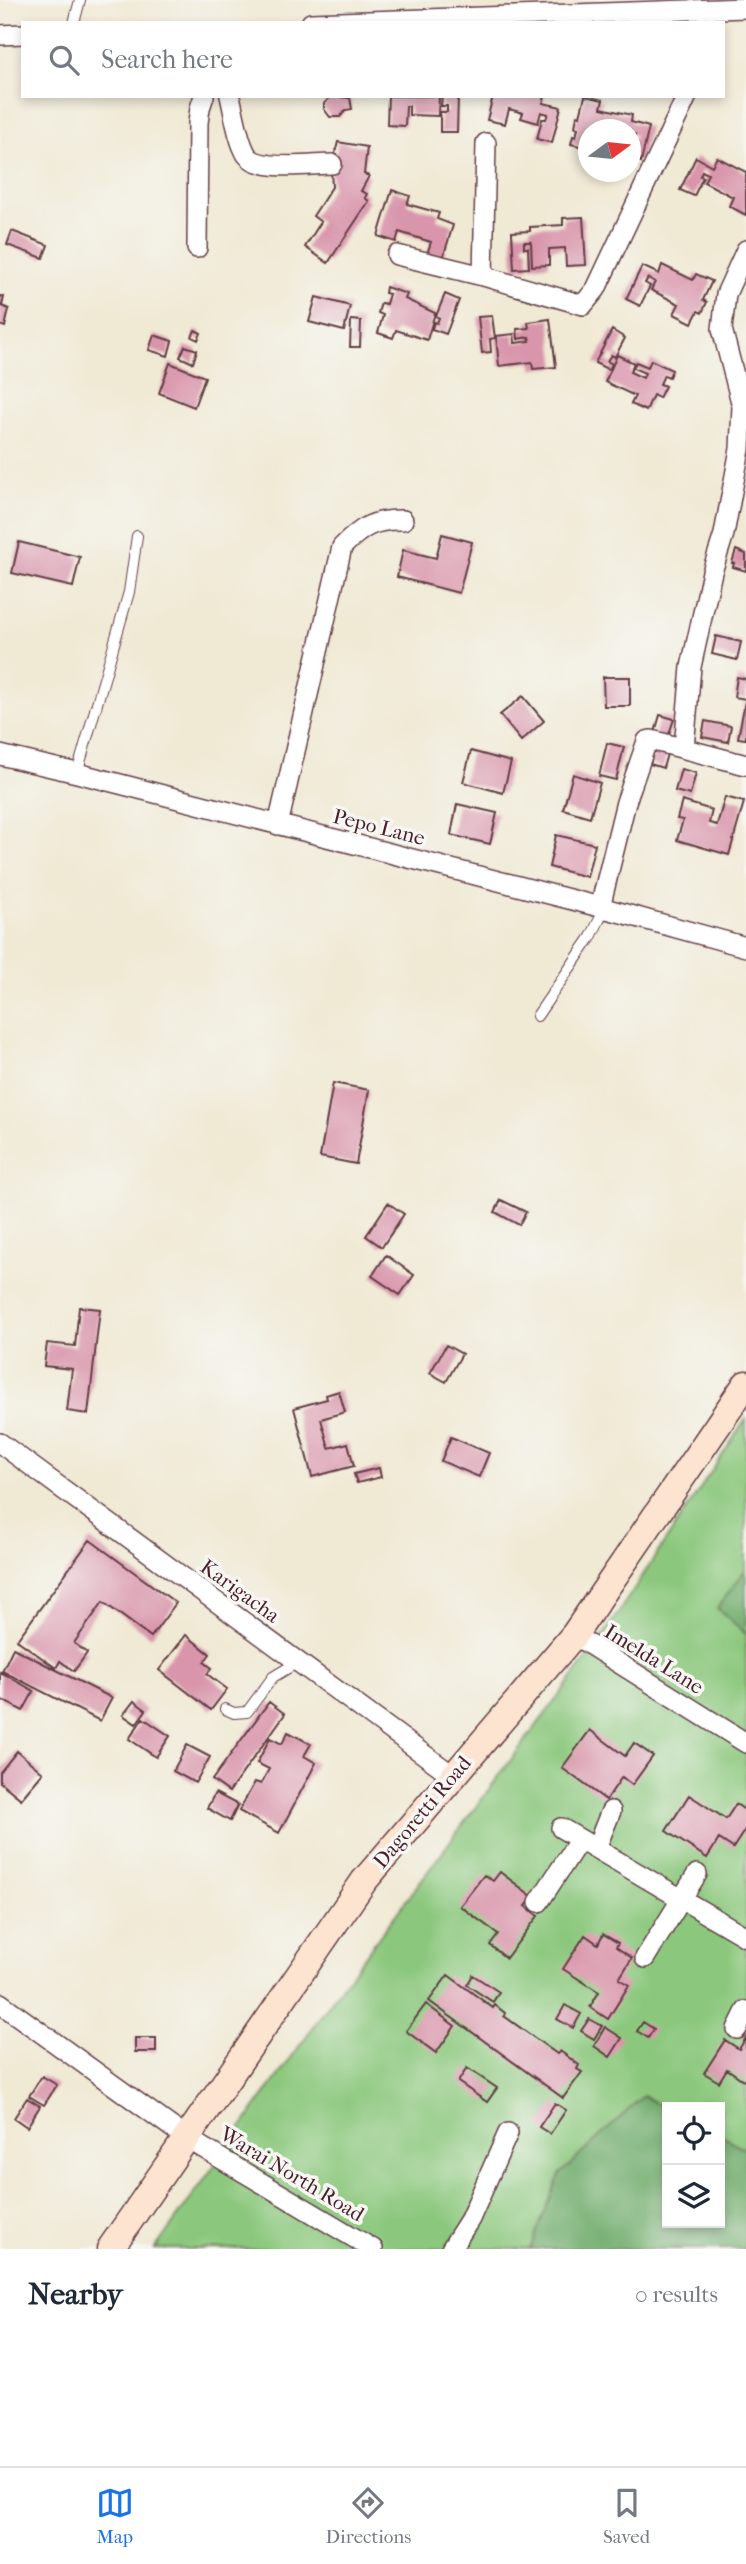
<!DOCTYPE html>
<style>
body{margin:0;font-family:"IM FELL French Canon",serif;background:#f6f6f7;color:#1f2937}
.controls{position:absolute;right:21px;bottom:21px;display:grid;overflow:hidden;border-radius:0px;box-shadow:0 4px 10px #0003}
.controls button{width:63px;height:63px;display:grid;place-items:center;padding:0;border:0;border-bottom:2px solid #e0e1e3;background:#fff;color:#1f2937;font:35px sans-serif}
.compass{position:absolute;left:578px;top:119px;width:63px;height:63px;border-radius:50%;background:#fff;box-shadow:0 4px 10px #0003;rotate:75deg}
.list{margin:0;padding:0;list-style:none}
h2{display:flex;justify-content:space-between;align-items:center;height:91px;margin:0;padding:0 28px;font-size:30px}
h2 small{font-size:23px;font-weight:400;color:#747a83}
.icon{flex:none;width:38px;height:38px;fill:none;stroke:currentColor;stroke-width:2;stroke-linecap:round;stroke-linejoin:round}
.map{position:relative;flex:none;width:746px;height:2249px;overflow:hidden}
.search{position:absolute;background:#fff;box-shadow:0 4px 10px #0003;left:21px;right:21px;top:21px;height:77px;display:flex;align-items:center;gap:18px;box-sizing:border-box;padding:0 24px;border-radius:0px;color:#747a83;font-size:26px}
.sheet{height:217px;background:#fff}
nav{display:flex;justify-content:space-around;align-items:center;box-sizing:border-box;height:98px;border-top:2px solid #e0e1e3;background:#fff;font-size:19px;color:#747a83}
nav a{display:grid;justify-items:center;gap:4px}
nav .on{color:#1a73e8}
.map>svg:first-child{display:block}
</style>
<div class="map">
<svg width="746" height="2249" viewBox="0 0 746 2249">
<rect width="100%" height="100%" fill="#f6f6f2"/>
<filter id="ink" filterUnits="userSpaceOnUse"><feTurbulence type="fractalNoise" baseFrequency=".0143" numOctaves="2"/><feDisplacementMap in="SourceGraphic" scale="14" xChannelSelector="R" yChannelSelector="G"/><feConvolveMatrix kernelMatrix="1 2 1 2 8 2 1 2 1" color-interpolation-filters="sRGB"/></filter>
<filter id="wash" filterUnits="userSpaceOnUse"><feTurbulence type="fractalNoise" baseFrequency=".00686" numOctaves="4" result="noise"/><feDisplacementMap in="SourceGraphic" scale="28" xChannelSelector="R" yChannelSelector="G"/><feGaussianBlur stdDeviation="1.57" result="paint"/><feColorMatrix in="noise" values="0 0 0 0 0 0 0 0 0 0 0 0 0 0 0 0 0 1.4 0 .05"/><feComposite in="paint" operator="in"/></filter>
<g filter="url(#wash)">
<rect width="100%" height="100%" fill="#f0e9d4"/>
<path fill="#8bc87d" stroke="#6a7454" stroke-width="2" fill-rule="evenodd" d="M746,1419v830h-591l185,-260 259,-347zM667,2107h53v116h-53z"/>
<path fill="#70ac6c" stroke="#5d664c" stroke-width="2" d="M746,1569v65l-29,-26z
M643,2096l24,13v114h53v-88l26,14v100h-216l30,-75z"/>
<g id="blocks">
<path fill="#d995ab" d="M331,96l19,2 2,11 -6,1 -6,7h-10l-6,-8v-5z
M388,96h51l-1,20 -29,-1v-9h-3l-1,20 -18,-1z
M442,96h16l-1,36h-17v-20h7v-6h-6z
M493,96h52l-2,7 18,4 -9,36 -15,-4 5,-20h4l2,-5 -7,-2 -3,11 -17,-5 2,-5 -14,-4 -4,15 -18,-4z
M585,96l18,4 -2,8 31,7 -1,7 18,5 -8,35 -11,-3v-21l4,1 1,-4 -5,-1v-4h-42v18l-17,-4 2,-8 3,1 2,-9 -3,-1 2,-12 3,1z
M338,142l29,5 -3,27 5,2 -8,15 6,3 -2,4 4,3 -41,62 -23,-16 16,-25 -8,-6 19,-29 -1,-17z
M696,157l16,9 5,-9 29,15v43l-17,-9 4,-9 -29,-15 4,-8 -6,-3 -2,5 3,1 -9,19 -14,-6z
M392,190l18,6 -3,8 32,9 -2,6 16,6 -11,36 -16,-4 5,-15 -32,-10 -3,10 -18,-6z
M583,217l3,48 -20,1 -1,-18 -16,1v16l-17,1 -1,-24h-7v6h4l1,20 -15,1 -2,-37 18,-1v-4l33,-2v-7z
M12,231l36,14 -5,13 -36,-13z
M662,265l31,15 3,-6 16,7 -9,19 4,2 -5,11 -4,-2 -6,12 -18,-9 5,-10 -28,-14 4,-8 -7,-4 -3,5 5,3 -10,20 -14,-7 16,-33 17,8z
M386,287l21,7 -2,5 30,14 -8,27 -31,-10 -3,8 -15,-5 5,-18 -5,-2 3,-10 5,1 3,-10 -4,-1z
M445,294l14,6 -13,34 -14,-5 2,-7 3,1 2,-5 -3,-2z
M0,296l4,1 -2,9 7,3 -4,18 -5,-2z
M316,297l34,9 -6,25 -35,-9z
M492,316l3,22 -5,1 1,13 -9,1 -4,-36z
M550,319l6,48 -23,2 -1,-7 -33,4 -3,-30 18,-2 1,9 15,-2 -1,-4 -11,2 -1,-10 12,-1 -1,-6z
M351,320l10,1 -1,26h-10z
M195,330l6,3 -3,7 -6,-3z
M612,330l13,8 -10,19 -4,-2 -4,6 5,3 -3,6 -14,-7z
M154,335l18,6 -4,15 -19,-6z
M185,346l12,4 -4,13 -13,-6z
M617,355l17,8 -4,9 13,6 2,-5 -12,-5 3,-6 12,5 3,-7 21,10 -3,7 -5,-2 -4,9 5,2 -6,12 -6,-3 -7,16 -15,-7 4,-8 -30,-14z
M170,363l35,14 -11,30 -35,-14z
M442,534l30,8 -13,51 -62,-16 6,-27 33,8z
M19,542l61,15 -7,30 -61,-14z
M736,550l10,4v17l-13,-4 1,-4h-2z
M716,636l25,6 -4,18 -25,-6z
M603,677h27v29h-26z
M737,677l9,2v20l-12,-2z
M523,696l21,25 -23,20 -21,-26z
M745,702h1v37l-8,-1z
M660,715l14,4 -7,21 -13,-4z
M705,721l26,5 -3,16 -26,-5z
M607,743l17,4 -8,33 -17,-4z
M654,750l13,4 -4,14 -13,-4z
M471,751l40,11 -8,31 -40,-11z
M681,769l15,4 -6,22 -15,-4z
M573,774l27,9 -10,34 -27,-8z
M725,797l19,5 -15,53 -52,-15 6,-20 -6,-1 5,-18 30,9 -3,13 8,2z
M457,804l40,9 -7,31 -39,-9z
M556,835l39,9 -8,33 -38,-10z
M333,1083l36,7 -13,74 -36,-7z
M501,1200l25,12 -7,13 -24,-13z
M388,1203l16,11 -22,33 -16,-11z
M386,1255l28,20 -14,20 -28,-19z
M79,1307l21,2 -12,105 -21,-3 5,-42 -28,-3 3,-23 28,3z
M446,1345l16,9 -16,28 -16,-9z
M339,1391l6,21 -24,7 8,29 19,-5 6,23 -42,11 -18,-69 33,-9 -1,-4z
M451,1437l38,16 -10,24 -38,-16z
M379,1468l2,9 -24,6 -3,-9z
M90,1540l86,63 -25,34 -48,-35 -29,41 13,10 -13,18 -14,-10 -4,7 -39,-28z
M186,1635l24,19 -6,8 8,6 -5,6 20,15 -16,21 -52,-40z
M13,1648l99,50 -12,23 -98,-50z
M0,1672l34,19 -11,20 -23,-12z
M134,1701l12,9 -10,14 -13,-9z
M269,1702l16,12 -56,78 -17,-12z
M143,1718l27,18 -14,21 -27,-18z
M590,1730l35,26 9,-13 19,13 -21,29 -10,-8 -16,23 -44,-32z
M288,1732l23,12 -7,12 12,7 -37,70 -40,-22 16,-29 6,2 8,-15 -12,-6 13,-25 12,6z
M187,1745l23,12 -15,26 -22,-12z
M17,1751l26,22 -22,26 -21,-17v-10z
M215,1793l23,12 -8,16 -23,-13z
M689,1795l37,24 10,-15 10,7v17l-13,20 -14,-9 -12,19 -41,-27z
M500,1872l33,25 -7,9 12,10 -32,42 -16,-13 8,-11 -38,-28 24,-31 9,6z
M603,1934l15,9 -2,4 16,11 -13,21 10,6 -21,34 -18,-12 9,-15 -36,-23 22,-34 13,9z
M448,1975l45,33 2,-3 10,8 -1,3 53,38 3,-3 19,14 -2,4 5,3 -19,26 -134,-97z
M473,1975l26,17 -6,10 -26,-17z
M426,2004l29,22 -19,27 -30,-22z
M565,2005l16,9 -8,14 -16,-9z
M589,2019l13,7 -8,13 -13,-8z
M643,2022l11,7 -6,9 -11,-7z
M605,2027l17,11 -12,19 -16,-11z
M135,2038h21v14h-21z
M746,2038v44l-19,-13 -8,13 -15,-9 21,-33 14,9z
M467,2068l30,20 -10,14 -29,-20z
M42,2076l15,9 -13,20 -15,-9z
M27,2098l13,8 -13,21 -13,-9z
M555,2103l11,7 -16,24 -11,-7z"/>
</g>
</g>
<g filter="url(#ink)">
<use href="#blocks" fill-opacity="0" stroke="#633d44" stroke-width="2"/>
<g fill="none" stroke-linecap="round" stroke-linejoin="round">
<g stroke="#633d44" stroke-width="12">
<path id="lane" d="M74,23l6,-23
M77,773l52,-181 8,-56
M537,1016l54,-79 14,-29
M225,1709l9,4 13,-1 26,-35 25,-15"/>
</g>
<g stroke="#633d44" stroke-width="22">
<path id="street" d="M311,23l435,-15
M0,35l23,-1
M230,96c4,16 8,45 17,59 12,17 65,9 85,9
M197,248l1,-125 2,-15 4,-12
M397,255l86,21 100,29 13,-16 91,-193
M483,276l3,-133
M684,748l7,-81 21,-95 12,-38 16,-85 2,-43 -20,-77 4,-35 20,-44
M0,755l77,18 523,134 146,40
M278,825l64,-278c20,-20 32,-28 61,-27
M600,907l26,-105 21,-61 4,-1 95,25
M0,1443l452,332
M574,1635l172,108
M561,1828l185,109
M596,1848l15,-37
M539,1902l41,-63
M645,1958l52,-84
M0,2003l188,136 185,110
M737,2029l9,-18
M451,2249l19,-30 38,-86"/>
</g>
<g stroke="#633d44" stroke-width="29">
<path id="secondary" d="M110,2249l254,-368 210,-246 172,-251"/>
</g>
<use href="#lane" stroke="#fff" stroke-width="10"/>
<use href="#street" stroke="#fff" stroke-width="19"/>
<use href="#secondary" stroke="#fde4d0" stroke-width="26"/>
</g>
</g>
<g text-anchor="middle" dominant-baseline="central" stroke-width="7" stroke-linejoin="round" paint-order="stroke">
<g font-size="21" fill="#4a1f2b" stroke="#f6f6f2">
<text transform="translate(379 827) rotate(14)">Pepo Lane</text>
<text transform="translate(240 1591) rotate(36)">Karigacha</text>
<text transform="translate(654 1659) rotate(32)">Imelda Lane</text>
<text transform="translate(422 1812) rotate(-50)">Dagoretti Road</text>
<text transform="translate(292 2174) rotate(31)">Warai North Road</text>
</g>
</g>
</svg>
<div class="controls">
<button><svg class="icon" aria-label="locate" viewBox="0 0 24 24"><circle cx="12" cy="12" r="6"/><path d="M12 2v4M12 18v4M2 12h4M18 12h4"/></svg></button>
<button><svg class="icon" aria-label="layers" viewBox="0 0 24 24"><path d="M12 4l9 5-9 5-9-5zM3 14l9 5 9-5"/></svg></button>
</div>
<svg class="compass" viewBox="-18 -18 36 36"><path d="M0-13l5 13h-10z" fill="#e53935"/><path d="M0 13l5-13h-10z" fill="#747a83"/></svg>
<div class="search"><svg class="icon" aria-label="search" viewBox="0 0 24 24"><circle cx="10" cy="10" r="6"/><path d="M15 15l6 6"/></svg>Search here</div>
</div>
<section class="sheet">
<h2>Nearby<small>0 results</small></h2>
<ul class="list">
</ul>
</section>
<nav>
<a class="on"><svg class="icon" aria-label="map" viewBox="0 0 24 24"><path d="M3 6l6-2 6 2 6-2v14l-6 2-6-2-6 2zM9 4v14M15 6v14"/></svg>Map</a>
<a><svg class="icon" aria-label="directions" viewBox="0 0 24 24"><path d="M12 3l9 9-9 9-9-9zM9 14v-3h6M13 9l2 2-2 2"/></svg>Directions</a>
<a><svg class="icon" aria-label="saved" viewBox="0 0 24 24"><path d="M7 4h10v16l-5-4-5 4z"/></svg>Saved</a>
</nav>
